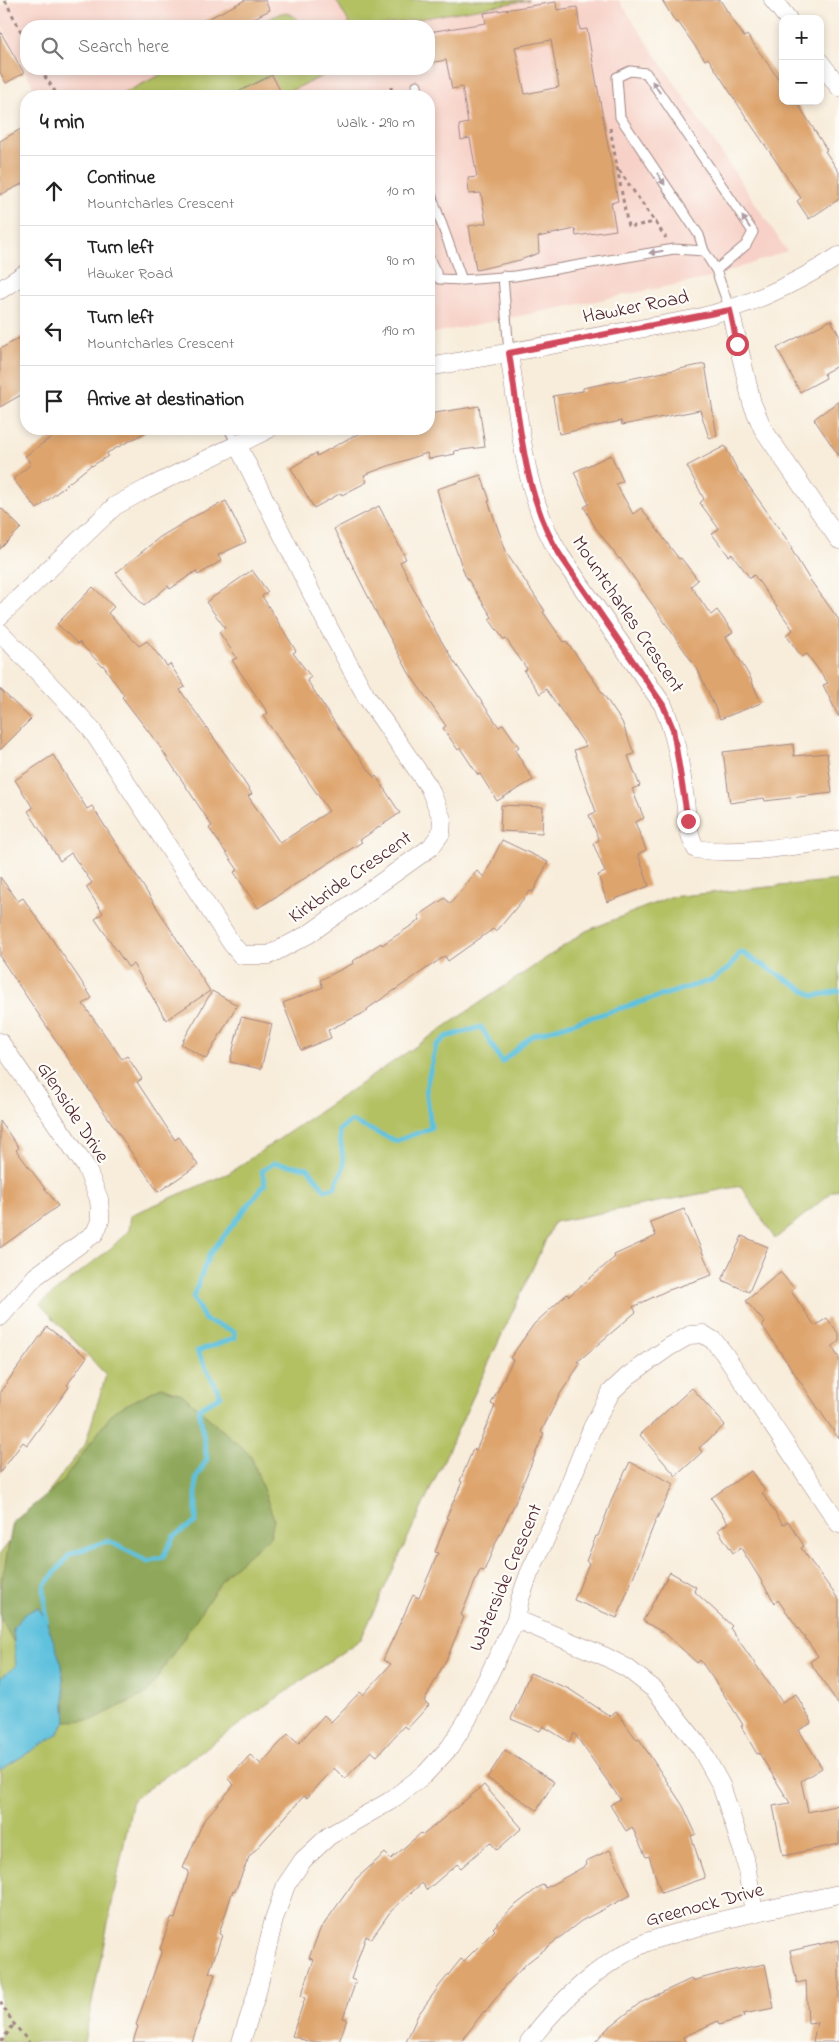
<!DOCTYPE html>
<meta charset="utf-8">
<style>
body{margin:0;font-family:"Indie Flower",sans-serif;background:#f6f6f6;color:#222}
.controls{position:absolute;right:15px;top:15px;display:grid;overflow:hidden;border-radius:10px;box-shadow:0 2px 8px #0003}
.controls button{width:45px;height:45px;display:grid;place-items:center;padding:0;border:0;border-bottom:1px solid #e0e0e0;background:#fff;color:#222;font:25px sans-serif}
.stop{position:absolute;width:15px;height:15px;margin:-11px;border:4px solid #d1495b;border-radius:50%;background:#fff}
.stop.end{background:#d1495b;border-color:#fff;box-shadow:0 1px 5px #0008}
.list{margin:0;padding:0;list-style:none}
h2{display:flex;justify-content:space-between;align-items:center;height:65px;margin:0;padding:0 20px;font-size:21px}
h2 small{font-size:16px;font-weight:400;color:#767676}
.list li{display:grid;grid-template-columns:32px 1fr auto;gap:15px;align-items:center;box-sizing:border-box;height:70px;padding:0 20px;border-top:1px solid #e0e0e0}
.list b{display:block;font-size:19px;white-space:nowrap}
.list p{margin:0;font-size:16px;white-space:nowrap;color:#767676}
.list em{font-size:16px;font-style:normal;color:#767676}
.icon{flex:none;width:28px;height:28px;fill:none;stroke:currentColor;stroke-width:2;stroke-linecap:round;stroke-linejoin:round}
.map{position:relative;flex:none;width:839px;height:2042px;overflow:hidden}
.search{position:absolute;background:#fff;box-shadow:0 2px 8px #0003;left:20px;top:20px;width:415px;height:55px;display:flex;align-items:center;gap:12px;box-sizing:border-box;padding:0 18px;border-radius:20px;color:#767676;font-size:19px}
.panel{position:absolute;background:#fff;box-shadow:0 2px 8px #0003;left:20px;top:90px;width:415px;height:345px;border-radius:20px}
.map>svg:first-child{display:block}
</style>
<div class="map">
<svg width="839" height="2042" viewBox="0 0 839 2042">
<rect width="100%" height="100%" fill="#fdfcf7"/>
<filter id="ink" filterUnits="userSpaceOnUse"><feTurbulence type="fractalNoise" baseFrequency=".02" numOctaves="2"/><feDisplacementMap in="SourceGraphic" scale="10" xChannelSelector="R" yChannelSelector="G"/><feConvolveMatrix kernelMatrix="1 2 1 2 8 2 1 2 1" color-interpolation-filters="sRGB"/></filter>
<filter id="wash" filterUnits="userSpaceOnUse"><feTurbulence type="fractalNoise" baseFrequency=".0096" numOctaves="4" result="noise"/><feDisplacementMap in="SourceGraphic" scale="20" xChannelSelector="R" yChannelSelector="G"/><feGaussianBlur stdDeviation="1.12" result="paint"/><feColorMatrix in="noise" values="0 0 0 0 0 0 0 0 0 0 0 0 0 0 0 0 0 1.4 0 .05"/><feComposite in="paint" operator="in"/></filter>
<g filter="url(#wash)">
<rect width="100%" height="100%" fill="#f8eddb"/>
<path fill="#f7d1c7" fill-rule="evenodd" d="M15,0h604l168,251 -77,27 -281,56v-238h-391l-38,-74v-15zM26,26h403v43h-403z"/>
<path fill="#b3c164" stroke="#7e7048" d="M336,0h193l-152,26h-26z
M281,13c12,0 14,3 19,13h-45z
M172,69h150l3,6 -46,21h-161z
M839,880v309l-7,3 -57,47 -34,-53 -187,36 -193,417 -228,160 -49,243h-84v-488l85,-109 21,-70 -66,-71 71,-56 18,-18 2,-15 98,-42 357,-242 84,-34z"/>
<path fill="#8ea75a" stroke="#6c6342" d="M161,1387l21,7 69,62 23,63 -4,18 -44,37 -79,119 -55,27 -26,1 -4,-56 -49,-38 1,16 -14,-26v-26l13,-69 49,-40 52,-71z"/>
<path fill="#5ec1dd" stroke="#547084" d="M38,1607l8,13 16,45 4,56 -9,14 -57,35v-92l16,-12 -3,-39 12,-13z"/>
<g fill="none" stroke-linecap="round" stroke-linejoin="round">
<path stroke="#5ec1dd" stroke-width="5" d="M46,1620l-2,-34 26,-32 38,-13 40,20 15,-4 11,-21 22,-14v-44l11,-19 -8,-51 22,-12 -24,-45 38,-13 -1,-7 -29,-11 -12,-23 16,-42 56,-71 -3,-13 12,-8 34,5 17,22 10,-3 9,-21 -5,-36 12,-9 45,20 35,-13 -5,-40 10,-42 10,-9 35,-10 21,35 29,-26 181,-56 17,-12 12,-16 73,44 25,-5"/>
</g>
<g id="blocks">
<path fill="#dea46d" fill-rule="evenodd" d="M245,0h20l5,10 -32,16h-44z
M662,0h58l24,37 3,-2 36,50v16h13l31,49 -2,1 14,21v27l-30,20 -12,-18 4,-3 -53,-78 -40,-62 -3,2 -27,-38 -2,1z
M556,2l1,8 20,-3 3,23 7,-1 31,172 -7,2 5,27 -40,6 -1,-7 -37,8 1,16 -19,7 -44,10 -7,-44 17,-3 -5,-30 -12,1 -1,-16 9,-1 -7,-39 -9,2 -2,-15 9,-2 -6,-36 -10,2 -6,-29 -17,3v-31l57,-9 -2,-10zM551,40l8,47 -34,7 -10,-47z
M0,31l24,42 -18,10 -6,-11z
M272,75l11,21h-53z
M26,126v56l-26,13v-54z
M831,320l8,15v30l-15,8 2,5 -26,14 -23,-44z
M26,334v58l-26,15v-58z
M705,364l12,72 -8,2 -9,-28 -78,15 -1,-4 -62,13 -6,-38 30,-5v-3z
M839,401v55l-25,-37z
M479,406l6,41 -31,4 1,3 -26,5 -2,-6 -36,12 -27,10 3,7 -25,13 -1,-2 -27,15 -23,-40 25,-15 1,3 36,-20 20,-7h56v-15z
M63,429h89l-45,24 1,3 -16,10 -1,-1 -54,44 -24,-30 18,-15 -6,-8z
M725,446l13,25 55,77 -2,1 17,28 31,43v97l-16,-32 5,-2 -21,-29 -5,3 -16,-22 7,-5 -39,-55 -4,3 -18,-24 -3,2 -17,-22 7,-5 -19,-26 4,-4 -17,-33z
M611,455l12,26 -7,3 17,30 8,-6 38,51 2,-1 17,22 -7,6 20,29 6,-5 16,22 -7,5 24,40 11,26 -41,16 -22,-49 -78,-112 -1,1 -24,-32 -11,-20 5,-3 -15,-32z
M481,475l9,26h-2l19,53 38,57 -2,1 21,30 2,-1 16,22 40,59 12,32 -6,2 12,30 -8,3 12,29 -9,4 11,28 -8,4 11,32 -42,16 -9,-27 7,-3 -12,-29 6,-3 -10,-25 7,-3 -22,-62 12,-4 -40,-57 -6,5 -16,-23 3,-2 -21,-30 -2,1 -15,-21 3,-2 -27,-42 -20,-56 -8,-30z
M226,501l20,41 -28,13 3,6 -23,14 -2,-4 -26,18 -2,-3 -24,20 -28,-33 44,-36 35,-21z
M379,506l27,53 -6,3 36,70 15,25 48,70 4,-3 16,23 -4,3 18,30 -36,21 -17,-27 -2,1 -18,-27 -2,2 -15,-22 3,-2 -37,-53 -32,-59 -43,-85z
M0,507l21,21 -21,21z
M252,570l16,22 -6,4 34,55 -3,2 18,24 -4,3 37,57 30,40 2,-1 24,37 -40,27 2,2 -104,66 -24,-36 4,-2 -29,-42 3,-2 -54,-82 -36,-47 2,-2 -21,-30 -1,1 -23,-24 -1,2 -21,-20 36,-37 21,20 -6,6 31,33 8,-5 20,25 3,-2 15,23 -5,3 55,78 17,26 -4,2 32,47 49,-32 -66,-95 5,-3 -36,-53 5,-2 -18,-26 6,-4 -19,-26z
M0,689l31,30 -31,31z
M793,744l1,12 33,-3 5,40 -67,8 -1,-3 -34,5 -7,-51z
M53,755l34,54 5,-3 118,185 -44,29 -33,-56 -5,3 -33,-48 8,-6 -17,-26 6,-4 -21,-30 -11,8 -32,-50 5,-3 -18,-28z
M501,805l42,2 -1,26 -42,-2z
M502,840l46,22 -15,30 -3,-1 -34,41 -3,-3 -45,32 -3,-5 -78,53 1,2 -40,19 3,8 -30,12 -18,-47 40,-16 -3,-7 34,-17 -1,-2 28,-18 1,2 38,-25 -2,-4 27,-18 5,6 27,-33 7,6z
M0,877l18,24 5,-3 54,77 15,23 -9,6 39,55 5,-3 15,23 -5,3 38,58 4,-3 19,28 -40,27 -158,-235z
M212,991l25,14 -31,54 -25,-15z
M241,1017l31,7 -11,45 -31,-7z
M0,1121l19,27 -3,2 42,56 -58,42z
M684,1209l28,66 -46,16 -33,16 3,5 -59,50 3,2 -20,30 -19,38 3,1 -29,70 -18,37 -13,31 -4,-1 -19,45 3,2 -17,41 -23,43 5,4 -22,24 -3,-3 -27,30 -6,-5 -26,28 -11,-11 -27,30 -3,-2 -55,61 -14,34 -2,-1 -14,44 3,1 -13,38 6,1 -23,68h-59l5,-16 -2,-1 26,-75 -2,-1 11,-31 4,1 14,-48 -6,-3 21,-48 30,-35 -6,-6 22,-24 11,9 27,-30 11,9 25,-28 7,7 29,-30 3,3 28,-31 -8,-4 30,-65 6,3 19,-45 -3,-1 13,-33 -2,-1 16,-36 -2,-1 13,-32 3,1 19,-44 -4,-2 22,-44 -3,-2 24,-34 33,-30 2,2 46,-39 -1,-2 42,-19 -6,-14z
M742,1236l26,11 -19,45 -27,-12z
M780,1272l14,16 -3,3 24,35 12,-8 12,17v6l-7,6 7,11v81l-77,-114 3,-2 -19,-22z
M47,1327l40,30 -20,28 2,2 -42,58 -4,-3 -23,31v-81z
M692,1388l33,37 -26,23 3,4 -26,24 -36,-41z
M630,1462l44,22 -19,38 -38,96 -43,-18 15,-37 -3,-2 10,-25h2l16,-42z
M751,1471l14,20 -3,2 21,32 5,-4 16,25 -3,2 38,52v105l-29,-43 8,-6 -40,-56 -3,3 -34,-55 -8,5 -15,-23 10,-7 -17,-25z
M670,1572l26,15 -2,4 38,35 -2,2 52,74 14,-8 16,29 -13,7 23,38 -21,13 7,31 31,-7v39l-56,12 -10,-50 17,-3 -31,-50 -2,1 -16,-28 2,-1 -20,-32 -23,-33 -3,3 -31,-29 -23,-13z
M530,1673l39,16 41,27 6,-5 21,29 2,-1 44,67 13,28 -5,2 14,42 -44,15 -12,-37 -3,1 -14,-30 -6,4 -16,-26 10,-6 -46,-66 -5,9 -26,-16 -3,5 -29,-12z
M505,1750l49,32 -17,28 -50,-32z
M484,1785l38,43 -25,22 -7,-8 -29,26 -4,-4 -30,26 -5,-7 -32,29 -19,27 -5,-3 -15,43 5,2 -13,37 4,1 -8,23h-29l-18,-6 13,-38 -4,-2 13,-36 -5,-2 12,-31h1l34,-48 29,-26 6,6 30,-26 2,2z
M610,1850l21,45 -50,26 -54,42 -20,21 -22,28 -1,-1 -23,31h-55l12,-27 22,-30 21,-26 3,2 31,-31 -2,-2 20,-21 30,-23 3,4 41,-23 -1,-4z
M839,1940v102h-26l4,-20 -9,1 -2,-42 -9,2 -7,-32z
M765,1964l9,44 -31,6 1,3 -25,8 -1,-4 -35,16 2,5h-90l12,-13 33,-26 23,-11 28,-13 1,2 37,-10z"/>
</g>
</g>
<g filter="url(#ink)">
<use href="#blocks" fill-opacity="0" stroke="#a18683" stroke-width="1"/>
<g fill="none" stroke-linecap="round" stroke-linejoin="round">
<g stroke="#a18683" stroke-width="11">
<path id="lane" d="M417,85l1,11
M429,189l33,91 53,-4 159,-27 30,2
M429,258l10,21 23,1
M716,270l30,-25 7,-13 -107,-159 -16,-2 -13,6 3,40 79,118 5,16 12,19 14,40
M503,276l6,77
M229,429l8,15"/>
</g>
<g stroke="#a18683" stroke-width="19">
<path id="street" d="M773,0l15,19
M820,62l19,25
M0,290l26,-17
M730,310l22,93 11,26 76,111
M509,353c11,68 14,142 51,202l103,150c12,28 17,57 21,87 3,20 2,39 12,57 42,7 100,-4 143,-9
M429,367l265,-48c54,-13 98,-33 145,-63
M0,616l115,-110 31,-17 123,-60
M0,632l89,94 143,218 9,11h28l40,-21 122,-87 10,-14 1,-14 -13,-32 -63,-91 -37,-68 -92,-184
M0,1042l86,125 13,32 1,14v8l-5,12 -59,43 -36,41
M516,1619l88,37 23,12 28,22 45,57 21,38 24,73 9,55
M241,2042l15,-46 18,-77 12,-34 17,-25 26,-24 61,-35 35,-27 25,-27 17,-27 49,-101 4,-20 9,-25 30,-64 33,-82 19,-36 17,-16 41,-29 21,-12 13,-1 11,7 9,11 116,172
M529,2042c30,-41 71,-79 118,-100 13,-5 27,-8 40,-12 50,-15 101,-25 152,-36"/>
</g>
<path stroke="#a18683" stroke-width="3" stroke-dasharray="4 4" stroke-linecap="butt" d="M5,0l21,42
M40,69l18,27
M391,87l1,9
M610,128l18,99 28,-5
M619,170l47,68
M0,2002l14,22 15,18
M1,2042l13,-18"/>
<use href="#lane" stroke="#fff" stroke-width="9"/>
<use href="#street" stroke="#fff" stroke-width="18"/>
</g>
<defs><path id="oneway-solid" d="M-6-.8H1V-3.2L6.5 0L1 3.2V.8H-6Z" transform="scale(1.25)"/></defs>
<g fill="#ae9aa0">
<use href="#oneway-solid" transform="translate(656 87) rotate(-124)"/>
<use href="#oneway-solid" transform="translate(661 179) rotate(57)"/>
<use href="#oneway-solid" transform="translate(746 222) rotate(-124)"/>
<use href="#oneway-solid" transform="translate(656 252) rotate(171)"/>
</g>
</g>
<g fill="none" stroke-linecap="round" stroke-linejoin="round" filter="url(#ink)">
<path stroke="#d1495b" stroke-width="6" d="M688,821l-15,-92 -10,-24 -103,-150c-37,-60 -40,-134 -51,-202l221,-43 7,34"/>
</g>
<g text-anchor="middle" dominant-baseline="central" stroke-width="4.5" stroke-linejoin="round" paint-order="stroke">
<g font-size="20" fill="#4a1f2b" stroke="#fdfcf7">
<text transform="translate(636 308) rotate(-11)">Hawker Road</text>
<text transform="translate(627 615) rotate(56)">Mountcharles Crescent</text>
<text transform="translate(351 878) rotate(-35)">Kirkbride Crescent</text>
<text transform="translate(72 1113) rotate(57)">Glenside Drive</text>
<text transform="translate(507 1578) rotate(-67)">Waterside Crescent</text>
<text transform="translate(705 1906) rotate(-15)">Greenock Drive</text>
</g>
</g>
</svg>
<div class="controls">
<button>+</button>
<button>−</button>
</div>
<div class="stop" style="left:737px;top:344px"></div>
<div class="stop end" style="left:688px;top:821px"></div>
<div class="search"><svg class="icon" aria-label="search" viewBox="0 0 24 24"><circle cx="10" cy="10" r="6"/><path d="M15 15l6 6"/></svg>Search here</div>
<section class="panel">
<h2>4 min<small>Walk · 290 m</small></h2>
<ul class="list">
<li><svg class="icon" aria-label="ahead" viewBox="0 0 24 24"><path d="M12 20V5M6 11l6-6 6 6"/></svg><div><b>Continue</b><p>Mountcharles Crescent</p></div><em>10 m</em></li>
<li><svg class="icon" aria-label="left" viewBox="0 0 24 24"><path d="M17 20v-9H6M10 6l-5 5 5 5"/></svg><div><b>Turn left</b><p>Hawker Road</p></div><em>90 m</em></li>
<li><svg class="icon" aria-label="left" viewBox="0 0 24 24"><path d="M17 20v-9H6M10 6l-5 5 5 5"/></svg><div><b>Turn left</b><p>Mountcharles Crescent</p></div><em>190 m</em></li>
<li><svg class="icon" aria-label="arrive" viewBox="0 0 24 24"><path d="M6 21V4h12l-3 4 3 4H6"/></svg><div><b>Arrive at destination</b></div></li>
</ul>
</section>
</div>
